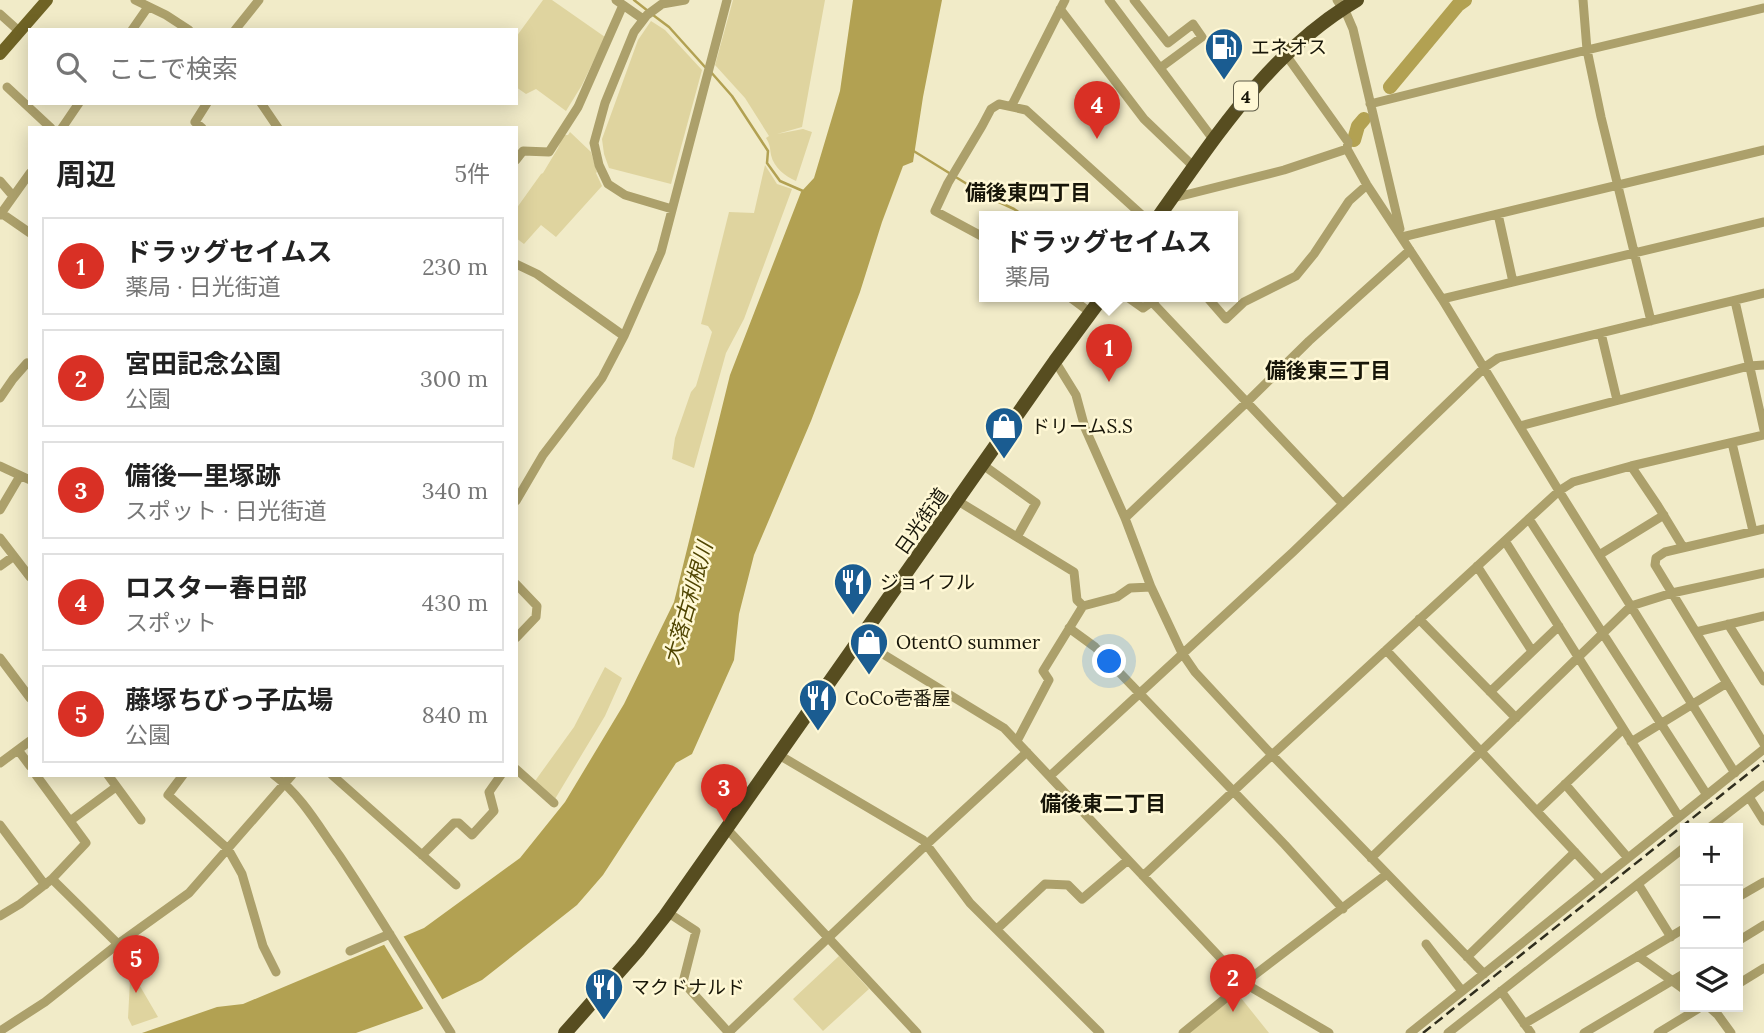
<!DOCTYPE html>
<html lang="ja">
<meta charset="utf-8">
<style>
body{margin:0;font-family:Lora,"Noto Sans JP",serif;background:#f2f2f2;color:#222}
.controls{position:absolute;right:21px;bottom:21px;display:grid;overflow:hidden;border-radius:0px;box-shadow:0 4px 18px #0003}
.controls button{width:63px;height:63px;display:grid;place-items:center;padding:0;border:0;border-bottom:2px solid #e0e0e0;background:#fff;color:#222;font:35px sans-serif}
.you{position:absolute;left:1110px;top:662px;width:24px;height:24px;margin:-18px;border:5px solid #fff;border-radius:50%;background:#1a73e8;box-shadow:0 0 0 10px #1a73e833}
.badge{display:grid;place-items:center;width:46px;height:46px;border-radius:50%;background:#d93025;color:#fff;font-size:23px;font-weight:700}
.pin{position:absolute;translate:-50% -58px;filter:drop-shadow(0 2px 4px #0008)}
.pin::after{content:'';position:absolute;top:37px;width:24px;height:21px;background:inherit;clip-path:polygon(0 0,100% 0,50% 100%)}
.popup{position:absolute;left:979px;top:211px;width:259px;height:91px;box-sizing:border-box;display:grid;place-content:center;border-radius:0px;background:#fff;filter:drop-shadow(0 2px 5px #0005);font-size:23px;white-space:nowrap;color:#767676}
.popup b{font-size:26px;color:#222}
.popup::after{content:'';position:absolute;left:50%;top:100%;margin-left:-14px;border:14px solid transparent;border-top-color:#fff}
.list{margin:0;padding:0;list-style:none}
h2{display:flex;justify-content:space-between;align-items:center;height:91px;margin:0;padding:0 28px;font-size:30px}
h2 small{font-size:23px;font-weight:400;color:#767676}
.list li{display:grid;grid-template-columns:46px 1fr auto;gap:21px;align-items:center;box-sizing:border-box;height:98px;margin:0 14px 14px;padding:0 14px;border:2px solid #e0e0e0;border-radius:0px}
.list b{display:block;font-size:26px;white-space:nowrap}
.list p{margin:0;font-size:23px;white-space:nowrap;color:#767676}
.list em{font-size:23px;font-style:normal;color:#767676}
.icon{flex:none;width:38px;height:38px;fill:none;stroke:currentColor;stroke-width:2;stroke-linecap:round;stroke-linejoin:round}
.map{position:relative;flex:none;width:1764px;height:1033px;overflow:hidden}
.search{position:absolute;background:#fff;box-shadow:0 4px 18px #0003;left:28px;top:28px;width:490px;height:77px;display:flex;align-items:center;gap:18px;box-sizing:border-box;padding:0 24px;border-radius:0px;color:#767676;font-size:26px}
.panel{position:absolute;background:#fff;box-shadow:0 4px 18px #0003;left:28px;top:126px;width:490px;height:651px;border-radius:0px}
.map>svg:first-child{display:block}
</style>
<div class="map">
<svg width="1764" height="1033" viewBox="0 0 1764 1033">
<rect width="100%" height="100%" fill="#f1ebc8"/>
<path fill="#dfd49f" d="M543,0h9l53,37 -23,48 -16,26 -30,-22 -10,5 -10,-7v-50z
M733,0h92l-23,127 -25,7 26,-5 9,3 -16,49c-11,-5 -22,-13 -25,-26 -1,-7 -1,-11 -5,-17l3,-2 -24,-38 -30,-33z
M651,21l14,9 37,40 -31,114 -62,-16 -5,-14 -2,-15 36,-99z
M570,132l21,20 6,20 -1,1 6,13 -46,51 -15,-12 -17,19 -8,-6v-29l25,-35 2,-1 15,-25 5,-13h5z
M765,165l12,19 15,5 -48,130 -18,34 -32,115 -22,-9 3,-21 16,-46 5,-6 16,-54 -4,-6 -7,-2 28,-112 25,1z
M605,667l17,11 -17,38 -50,83 -20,-18 39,-54z
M839,956l30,33 -46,42 -30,-32z
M130,981h7l21,36 -26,9 -4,-8z
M1237,993l32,40h-79l-1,-2z"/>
<path fill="#b2a152" d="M853,0h89l-19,97 -10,65 -10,4 -21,56 -22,70 -49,129 -57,134 -15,59 -5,46 -42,94 -16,9 -73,112 -26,30 -95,75 -64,31 -62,22h-214l75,-26 26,-3 181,-76 96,-70 45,-56 59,-98 50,-102 56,-227 71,-183 13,-14 26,-87z"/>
<path fill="#f1ebc8" d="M402,934l42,68 -19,9 -42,-68z"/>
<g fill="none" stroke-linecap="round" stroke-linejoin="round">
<path stroke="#b2a152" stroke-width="2.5" d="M634,0l14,11
M653,15l16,12 36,40
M710,71l22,25 36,55 -1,12 13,18 23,10
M912,150l76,47 26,12 10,7"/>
<path stroke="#b2a152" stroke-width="14" d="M1390,87l68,-82 7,-5
M1354,140l4,-14 6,-7"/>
<path stroke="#aca06b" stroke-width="9" d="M135,0l31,15 23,15
M616,0l27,19
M1109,0l104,139
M1134,0l34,43 25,-19 9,13 -42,31
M1337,0l10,15 6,14 47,200
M1583,0l4,50 14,67 50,204
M1060,9l84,110 49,47
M0,14l20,18
M132,30l16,-23
M235,30l24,-30
M1286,55l62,87 -1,7 20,36 75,114 117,192 176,282
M7,87l44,41
M261,103l17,25
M1370,104l217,-54 177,-42
M1012,105l53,-105
M62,128l17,-25
M202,128l-7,-6 12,-19
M516,160l7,-9 26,1 29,-45 45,-102
M0,181l13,15
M1173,198l111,-28 63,-21
M672,209l-47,-14 -17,-11 -9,-19 -5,-22 11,-40 29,-71 13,-17 15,-11 23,-4
M1,213l29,20
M1498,214l15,68
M0,215l30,-42
M1402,237l362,-87
M985,238l-50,-27 13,-28 34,-57 9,-17 8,-5 27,6 117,106
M516,264l21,10 87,62
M1068,296l23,17
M1126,296l17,12 14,-10 7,-2
M1206,296l20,23 18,-17 52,-26 18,-22 35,-53 18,-16
M1442,299l322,-77
M1735,301l29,129
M1152,302l191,202
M1601,333l16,67
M1055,361l21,34 9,33 40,90 26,69 31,66 13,19 77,83 212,219
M0,398l13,-19 14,-16 3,2
M1520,426l229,-60 15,-1
M1732,443l21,88
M983,465l53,38 -19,34
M0,466l30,14
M1631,466l27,40 25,41
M516,501l27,-46 59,-77 22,-42 37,-84 66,-252
M958,501l116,71 3,28 6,6
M0,510l20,-34
M1125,518l122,-116 62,-61 101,-91
M1529,519l178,276
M1764,529l-99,23 -9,6 -1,7 109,179
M0,538l30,39
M1505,541l174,276
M1599,555l65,-40
M0,566l14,-10
M1477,566l55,85
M516,584l21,22 -1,11 -20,21
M1419,619l97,99
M1728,624l36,57
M1069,628l26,19 190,198 58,64
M1696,632l68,-16
M860,640l144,88 240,255 85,50
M1386,650l215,230
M0,658l30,40
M1490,692l69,-66
M1017,741l32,-61 -6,-9 40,-65 34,-9 13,-9 21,-1
M1631,742l96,-59
M18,750l12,16
M779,755l144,85 47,63 130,130
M0,763l30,-22
M516,769l38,34
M108,775l33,45
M183,775l-15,20 60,54 14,25 21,72 13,26
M274,775c28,21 45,52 65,80 39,58 75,119 112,178
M332,775l124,110
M1050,776l243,-224 192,-185 13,-9 266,-65
M1565,784l63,74
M1749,797l15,24
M1537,811l86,-82
M70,821l46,-34
M0,825l45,60
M1709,828l55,-43
M727,829l190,204
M422,855l32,-32h5l13,12 22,-24 -5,-19 12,-17
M1371,858l260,-252 41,-13 92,-20
M1143,876l129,-121 287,-264 14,-9 58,-16 133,-31
M52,879l66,65
M1638,884l33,53
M1738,897l26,-15
M667,912l29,19 -13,51 46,51
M0,916l20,-12 32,-25 34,-36 -50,-68
M997,929l48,-45 23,1 14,14 46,-39
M1738,941l26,-16
M1426,944l36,47
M117,945l15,28
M350,951l40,-17
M1638,956l47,34
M1467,957l108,-105
M1738,984l26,-16
M1501,991l30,42
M1709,1007l9,8 13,18
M1524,1024l161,-96
M0,1031l45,-29 73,-58 71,-51 103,-118
M728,1033l199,-189 100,-92
M1183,1033l61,-50 143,-109
M1410,1033l354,-284
M1448,1033l237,-186
M1584,1033l101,-60
M1658,1033l43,-26"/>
<path stroke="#6f6325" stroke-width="12" d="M0,54l47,-54"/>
<path stroke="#574d20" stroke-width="14" d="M1159,216c58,-81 110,-164 198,-216
M565,1033l74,-84 26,-33 390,-555 48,-65"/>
<path stroke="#302e1e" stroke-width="2.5" stroke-dasharray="10 5" stroke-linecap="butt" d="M1423,1033l341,-272"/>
</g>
<defs>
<g id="fuel-pin" transform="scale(2.0125)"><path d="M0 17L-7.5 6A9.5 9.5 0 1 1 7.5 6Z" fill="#1a5c91" stroke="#fff8d5"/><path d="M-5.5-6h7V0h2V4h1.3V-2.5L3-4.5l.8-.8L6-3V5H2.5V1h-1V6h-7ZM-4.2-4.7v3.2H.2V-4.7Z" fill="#fff"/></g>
<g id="shop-pin" transform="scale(2.0125)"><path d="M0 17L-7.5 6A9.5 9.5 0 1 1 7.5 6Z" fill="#1a5c91" stroke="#fff8d5"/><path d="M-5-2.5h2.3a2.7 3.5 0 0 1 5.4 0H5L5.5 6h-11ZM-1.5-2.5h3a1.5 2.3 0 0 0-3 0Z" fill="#fff"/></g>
<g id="restaurant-pin" transform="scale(2.0125)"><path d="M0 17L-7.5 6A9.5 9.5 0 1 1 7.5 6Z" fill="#1a5c91" stroke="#fff8d5"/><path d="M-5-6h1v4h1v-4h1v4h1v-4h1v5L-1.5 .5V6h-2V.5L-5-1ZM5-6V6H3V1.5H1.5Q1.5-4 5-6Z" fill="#fff"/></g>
</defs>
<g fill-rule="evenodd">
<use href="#fuel-pin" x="1224" y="47"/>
<use href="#shop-pin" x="1004" y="426"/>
<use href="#restaurant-pin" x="853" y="582"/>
<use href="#shop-pin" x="869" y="642"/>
<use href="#restaurant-pin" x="818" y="698"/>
<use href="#restaurant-pin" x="604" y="987"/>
</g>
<g text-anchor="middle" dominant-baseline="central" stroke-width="5" stroke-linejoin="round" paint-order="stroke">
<rect fill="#fff8d5" stroke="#5d5a46" stroke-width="2" x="1234" y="81.5" width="24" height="29" rx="5"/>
<g font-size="18" font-weight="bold" fill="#181609">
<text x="1246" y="96">4</text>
</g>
<g font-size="19" fill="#181609" stroke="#fff8d5" text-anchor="start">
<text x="1251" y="47">エネオス</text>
<text x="1031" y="426">ドリームS.S</text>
<text x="880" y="582">ジョイフル</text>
<text x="896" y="642">OtentO summer</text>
<text x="845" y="698">CoCo壱番屋</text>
<text x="631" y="987">マクドナルド</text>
</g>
<g font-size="19" fill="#181609" stroke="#fff8d5">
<text transform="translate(921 521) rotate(-55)">日光街道</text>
</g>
<g font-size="21" font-weight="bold" fill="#181609" stroke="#fff8d5">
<text x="1028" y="192">備後東四丁目</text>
<text x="1328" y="370">備後東三丁目</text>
<text x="1103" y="803">備後東二丁目</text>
</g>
<g font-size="21" font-style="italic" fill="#504502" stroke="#fff8d5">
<text transform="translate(688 603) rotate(-74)">大落古利根川</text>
</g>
</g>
</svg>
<div class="controls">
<button>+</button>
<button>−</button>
<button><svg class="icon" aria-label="layers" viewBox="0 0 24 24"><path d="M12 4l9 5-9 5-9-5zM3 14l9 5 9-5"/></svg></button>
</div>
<div class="you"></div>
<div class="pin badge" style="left:1109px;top:382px">1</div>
<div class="popup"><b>ドラッグセイムス</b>薬局</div>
<div class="pin badge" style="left:1233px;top:1012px">2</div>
<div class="pin badge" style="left:724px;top:822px">3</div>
<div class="pin badge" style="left:1097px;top:139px">4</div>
<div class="pin badge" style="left:136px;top:993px">5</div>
<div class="search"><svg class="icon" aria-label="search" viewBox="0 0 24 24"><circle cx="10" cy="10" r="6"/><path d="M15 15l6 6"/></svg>ここで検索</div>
<section class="panel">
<h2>周辺<small>5件</small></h2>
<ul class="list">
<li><span class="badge">1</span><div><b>ドラッグセイムス</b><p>薬局 · 日光街道</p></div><em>230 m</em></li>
<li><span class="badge">2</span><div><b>宮田記念公園</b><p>公園</p></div><em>300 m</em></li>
<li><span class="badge">3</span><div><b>備後一里塚跡</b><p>スポット · 日光街道</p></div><em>340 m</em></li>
<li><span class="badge">4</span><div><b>ロスター春日部</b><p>スポット</p></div><em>430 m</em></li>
<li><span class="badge">5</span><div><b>藤塚ちびっ子広場</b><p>公園</p></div><em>840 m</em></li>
</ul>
</section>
</div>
